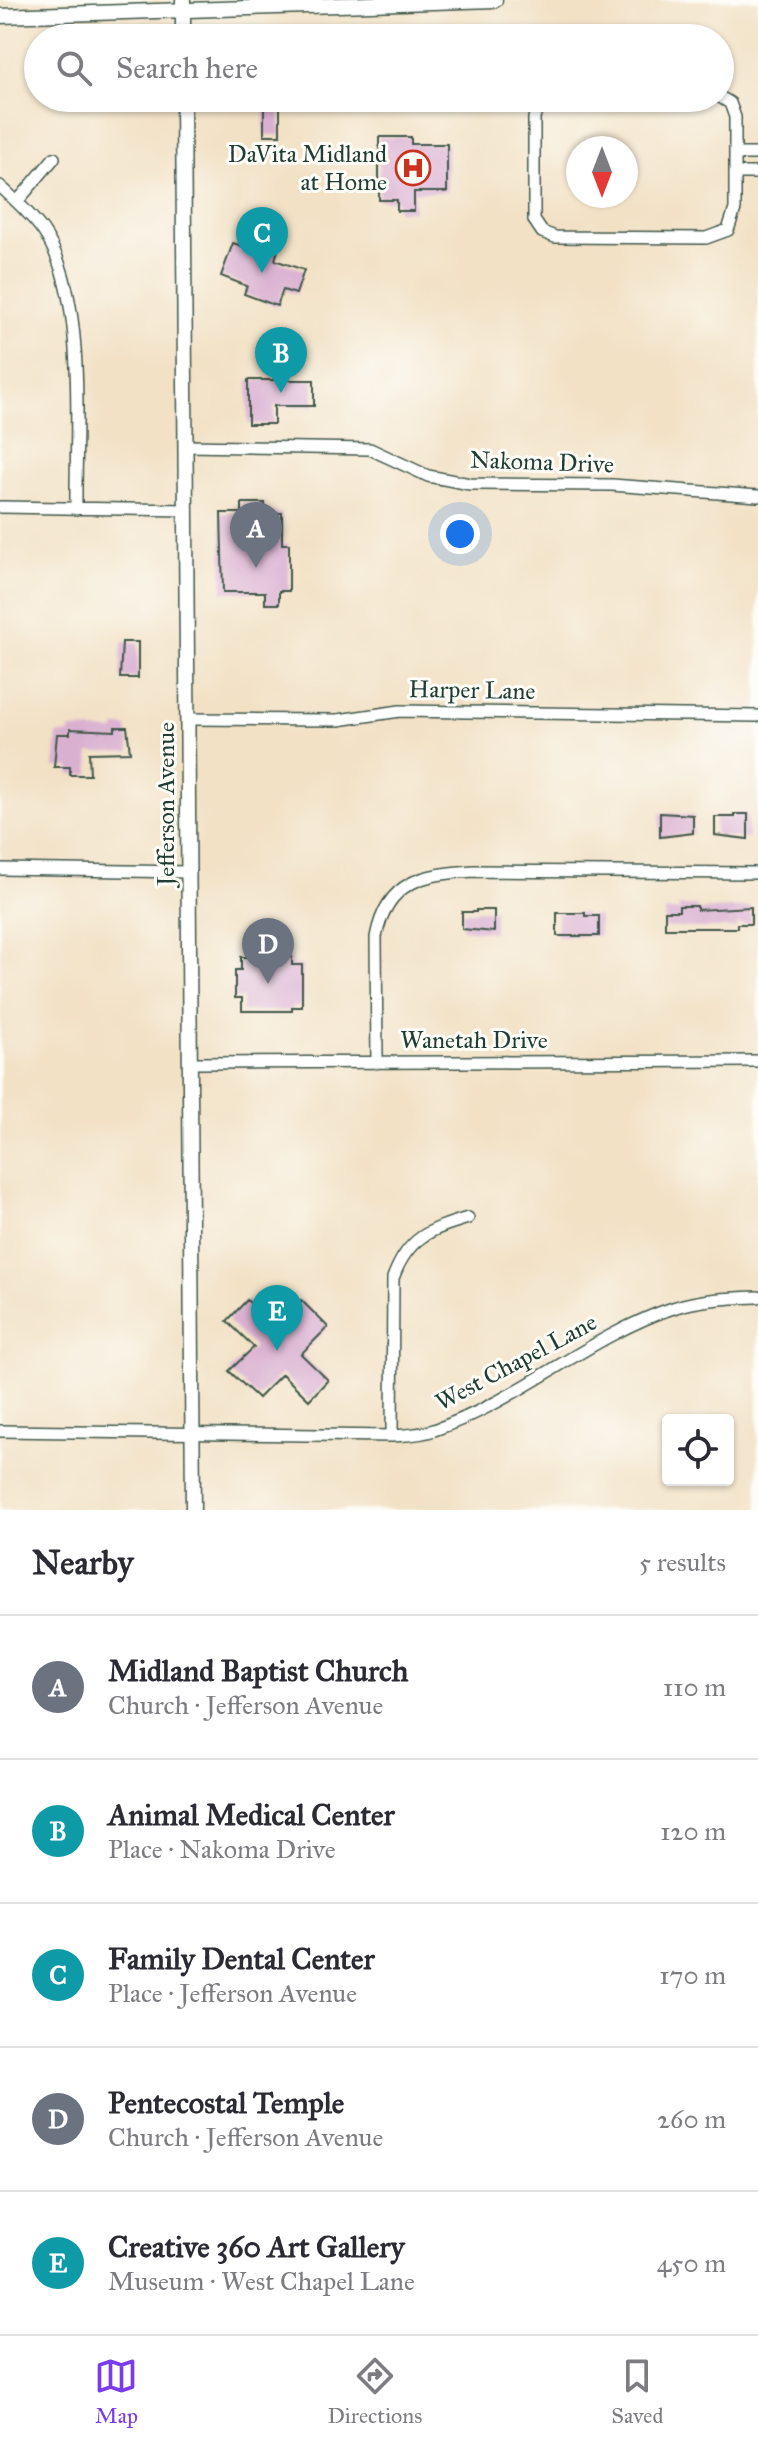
<!DOCTYPE html>
<meta charset="utf-8">
<style>
body{margin:0;font-family:"IM FELL Great Primer",serif;background:#f2f2f3;color:#2b2b33}
.controls{position:absolute;right:24px;bottom:24px;display:grid;overflow:hidden;border-radius:8px;box-shadow:0 2px 6px #0004}
.controls button{width:72px;height:72px;display:grid;place-items:center;padding:0;border:0;border-bottom:2px solid #e1e1e2;background:#fff;color:#2b2b33;font:40px sans-serif}
.compass{position:absolute;left:566px;top:136px;width:72px;height:72px;border-radius:50%;background:#fff;box-shadow:0 2px 6px #0004;rotate:180deg}
.you{position:absolute;left:460px;top:534px;width:28px;height:28px;margin:-20px;border:6px solid #fff;border-radius:50%;background:#1a73e8;box-shadow:0 0 0 12px #1a73e833}
.badge{display:grid;place-items:center;width:52px;height:52px;border-radius:50%;background:#7c3aed;color:#fff;font-size:26px;font-weight:700}
.pin{position:absolute;translate:-50% -66px;filter:drop-shadow(0 2px 4px #0008)}
.pin::after{content:'';position:absolute;top:42px;width:28px;height:24px;background:inherit;clip-path:polygon(0 0,100% 0,50% 100%)}
.list{margin:0;padding:0;list-style:none}
h2{display:flex;justify-content:space-between;align-items:center;height:104px;margin:0;padding:0 32px;font-size:34px}
h2 small{font-size:26px;font-weight:400;color:#7c7c81}
.list li{display:grid;grid-template-columns:52px 1fr auto;gap:24px;align-items:center;box-sizing:border-box;height:144px;padding:0 32px;border-top:2px solid #e1e1e2}
.list b{display:block;font-size:30px;white-space:nowrap}
.list p{margin:0;font-size:26px;white-space:nowrap;color:#7c7c81}
.list em{font-size:26px;font-style:normal;color:#7c7c81}
.icon{flex:none;width:44px;height:44px;fill:none;stroke:currentColor;stroke-width:2;stroke-linecap:round;stroke-linejoin:round}
.map{position:relative;flex:none;width:758px;height:1510px;overflow:hidden}
.search{position:absolute;background:#fff;box-shadow:0 2px 6px #0004;left:24px;right:24px;top:24px;height:88px;display:flex;align-items:center;gap:20px;box-sizing:border-box;padding:0 28px;border-radius:44px;color:#7c7c81;font-size:30px}
.sheet{height:824px;background:#fff}
nav{display:flex;justify-content:space-around;align-items:center;box-sizing:border-box;height:112px;border-top:2px solid #e1e1e2;background:#fff;font-size:22px;color:#7c7c81}
nav a{display:grid;justify-items:center;gap:4px}
nav .on{color:#7c3aed}
.map>svg:first-child{display:block}
</style>
<div class="map">
<svg width="758" height="1510" viewBox="0 0 758 1510">
<rect width="100%" height="100%" fill="#fdfcf7"/>
<filter id="ink" filterUnits="userSpaceOnUse"><feTurbulence type="fractalNoise" baseFrequency=".0125" numOctaves="2"/><feDisplacementMap in="SourceGraphic" scale="16" xChannelSelector="R" yChannelSelector="G"/><feConvolveMatrix kernelMatrix="1 2 1 2 8 2 1 2 1" color-interpolation-filters="sRGB"/></filter>
<filter id="wash" filterUnits="userSpaceOnUse"><feTurbulence type="fractalNoise" baseFrequency=".006" numOctaves="4" result="noise"/><feDisplacementMap in="SourceGraphic" scale="32" xChannelSelector="R" yChannelSelector="G"/><feGaussianBlur stdDeviation="1.8" result="paint"/><feColorMatrix in="noise" values="0 0 0 0 0 0 0 0 0 0 0 0 0 0 0 0 0 1.4 0 .05"/><feComposite in="paint" operator="in"/></filter>
<g filter="url(#wash)">
<rect width="100%" height="100%" fill="#f2e1c5"/>
<g id="blocks">
<path fill="#dab0d1" d="M267,98h13v37h-16v-29h3z
M379,137h32v7h36v48h-33v19h-17v-11h-18z
M253,241l25,9 -3,10 29,10 -8,24 -13,-4 -6,16 -33,-12 3,-8 -26,-10 12,-33 17,6z
M248,380h66v26h-40v18h-26z
M242,503h23v10h17v31h7v47h-10v13h-14v-12h-42l-2,-79h21z
M122,642h16v36h-18z
M115,727h12l3,25 -41,1 1,22h-20v-8h-16l3,-33h13v-5l45,2z
M660,813l33,2v18l-33,4z
M735,814h13v25l-33,-4v-18h20z
M679,906h18v4l54,-3v17h-14v4h-72v-17h14z
M476,910h18v22l-32,-3v-17h14z
M557,913h28v3h14v20h-42z
M241,957h51v8h10v42h-10v4h-50v-13h-7v-28h6z
M247,1300l25,24 7,-7 3,3 19,-20 27,27 -27,27 27,26 -19,20 -27,-26 -24,24 -29,-27 25,-24 -27,-26z"/>
</g>
</g>
<g filter="url(#ink)">
<use href="#blocks" fill-opacity="0" stroke="#3f564a" stroke-width="2"/>
<g fill="none" stroke-linecap="round" stroke-linejoin="round">
<g stroke="#3f564a" stroke-width="14">
<path id="minor" d="M549,98l-10,5 -5,15v102l8,12 13,5 151,1 22,-8 7,-21v-92l-5,-14 -10,-6
M736,154h22
M735,173h23
M0,186c15,14 31,28 43,45 45,64 32,200 33,278
M17,202l37,-44
M186,446l184,3 58,27 42,8 142,1 146,11
M0,507l187,3
M187,719l151,1 62,-9 358,5
M0,869l188,3
M190,1063l568,-2
M377,1063l-1,-126c11,-57 47,-63 98,-66l284,2
M0,1431l392,5c13,-1 29,-1 42,-6 83,-28 155,-94 239,-122 27,-9 57,-10 85,-11
M392,1436l1,-158c15,-41 36,-48 75,-60"/>
</g>
<g stroke="#3f564a" stroke-width="17">
<path id="tertiary" d="M183,0v38
M0,16l495,-16
M183,98l10,1412"/>
</g>
<use href="#minor" stroke="#fff" stroke-width="11"/>
<use href="#tertiary" stroke="#fff" stroke-width="14"/>
</g>
</g>
<defs>
<g id="hospital-ring" transform="scale(1.8)"><circle r="9.5" fill="#fdfcf7" stroke="#c8321e" stroke-width="1.5"/><path d="M-5-5h3v3.5h4V-5h3V5h-3V1.5h-4V5h-3Z" fill="#c8321e"/></g>
</defs>
<g fill-rule="evenodd">
<use href="#hospital-ring" x="413" y="168"/>
</g>
<g text-anchor="middle" dominant-baseline="central" stroke-width="6" stroke-linejoin="round" paint-order="stroke">
<g font-size="24" fill="#1f3d34" stroke="#fdfcf7" text-anchor="end">
<text x="387" y="154">DaVita Midland<tspan x="387" dy="28">at Home</tspan></text>
</g>
<g font-size="24" fill="#1f3d34" stroke="#fdfcf7">
<text transform="translate(542 462) rotate(2)">Nakoma Drive</text>
<text transform="translate(472 690) rotate(1)">Harper Lane</text>
<text transform="translate(166 804) rotate(-90)">Jefferson Avenue</text>
<text x="474" y="1040">Wanetah Drive</text>
<text transform="translate(516 1362) rotate(-28)">West Chapel Lane</text>
</g>
</g>
</svg>
<div class="controls">
<button><svg class="icon" aria-label="locate" viewBox="0 0 24 24"><circle cx="12" cy="12" r="6"/><path d="M12 2v4M12 18v4M2 12h4M18 12h4"/></svg></button>
</div>
<svg class="compass" viewBox="-18 -18 36 36"><path d="M0-13l5 13h-10z" fill="#e53935"/><path d="M0 13l5-13h-10z" fill="#7c7c81"/></svg>
<div class="you"></div>
<div class="pin badge" style="left:256px;top:568px;background:#6b7280">A</div>
<div class="pin badge" style="left:281px;top:393px;background:#0f9aa8">B</div>
<div class="pin badge" style="left:262px;top:273px;background:#0f9aa8">C</div>
<div class="pin badge" style="left:268px;top:984px;background:#6b7280">D</div>
<div class="pin badge" style="left:277px;top:1351px;background:#0f9aa8">E</div>
<div class="search"><svg class="icon" aria-label="search" viewBox="0 0 24 24"><circle cx="10" cy="10" r="6"/><path d="M15 15l6 6"/></svg>Search here</div>
</div>
<section class="sheet">
<h2>Nearby<small>5 results</small></h2>
<ul class="list">
<li><span class="badge" style="background:#6b7280">A</span><div><b>Midland Baptist Church</b><p>Church · Jefferson Avenue</p></div><em>110 m</em></li>
<li><span class="badge" style="background:#0f9aa8">B</span><div><b>Animal Medical Center</b><p>Place · Nakoma Drive</p></div><em>120 m</em></li>
<li><span class="badge" style="background:#0f9aa8">C</span><div><b>Family Dental Center</b><p>Place · Jefferson Avenue</p></div><em>170 m</em></li>
<li><span class="badge" style="background:#6b7280">D</span><div><b>Pentecostal Temple</b><p>Church · Jefferson Avenue</p></div><em>260 m</em></li>
<li><span class="badge" style="background:#0f9aa8">E</span><div><b>Creative 360 Art Gallery</b><p>Museum · West Chapel Lane</p></div><em>450 m</em></li>
</ul>
</section>
<nav>
<a class="on"><svg class="icon" aria-label="map" viewBox="0 0 24 24"><path d="M3 6l6-2 6 2 6-2v14l-6 2-6-2-6 2zM9 4v14M15 6v14"/></svg>Map</a>
<a><svg class="icon" aria-label="directions" viewBox="0 0 24 24"><path d="M12 3l9 9-9 9-9-9zM9 14v-3h6M13 9l2 2-2 2"/></svg>Directions</a>
<a><svg class="icon" aria-label="saved" viewBox="0 0 24 24"><path d="M7 4h10v16l-5-4-5 4z"/></svg>Saved</a>
</nav>
